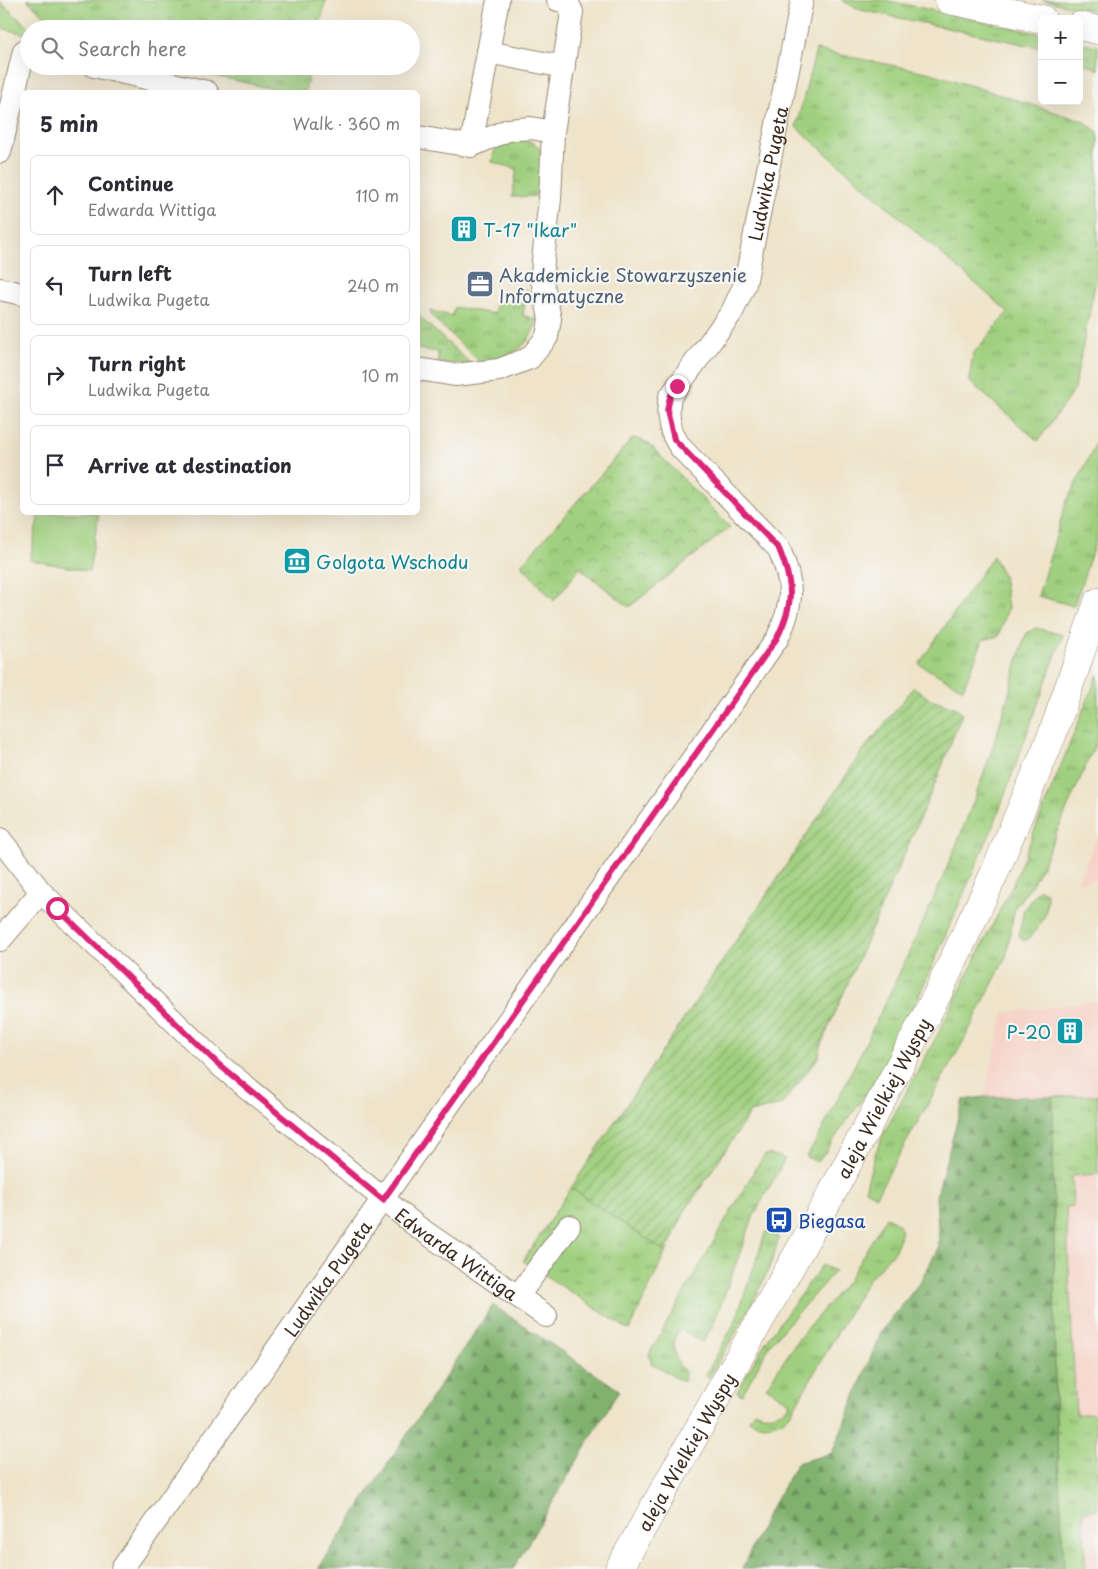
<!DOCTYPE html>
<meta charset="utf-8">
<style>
body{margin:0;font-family:"Playpen Sans",sans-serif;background:#f7f7f7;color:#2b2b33}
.controls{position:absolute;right:15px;top:15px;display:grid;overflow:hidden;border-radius:8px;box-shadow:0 5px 20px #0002}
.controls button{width:45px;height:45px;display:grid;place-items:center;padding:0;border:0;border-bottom:1px solid #e1e1e2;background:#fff;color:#2b2b33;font:25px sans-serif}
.stop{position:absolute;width:15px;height:15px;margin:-11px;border:4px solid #db2777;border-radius:50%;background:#fff}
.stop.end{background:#db2777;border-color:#fff;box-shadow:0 1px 5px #0008}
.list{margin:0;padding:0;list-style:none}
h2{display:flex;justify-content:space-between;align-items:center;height:65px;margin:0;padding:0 20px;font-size:21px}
h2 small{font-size:16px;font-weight:400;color:#7c7c81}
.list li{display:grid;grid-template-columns:32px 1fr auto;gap:15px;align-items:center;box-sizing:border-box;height:80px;margin:0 10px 10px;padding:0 10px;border:1px solid #e1e1e2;border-radius:8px}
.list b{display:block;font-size:19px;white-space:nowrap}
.list p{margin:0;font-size:16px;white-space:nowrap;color:#7c7c81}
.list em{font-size:16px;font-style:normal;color:#7c7c81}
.icon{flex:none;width:28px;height:28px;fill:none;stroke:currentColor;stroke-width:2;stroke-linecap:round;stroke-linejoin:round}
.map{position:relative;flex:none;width:1098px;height:1569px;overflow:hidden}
.search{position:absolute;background:#fff;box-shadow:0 5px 20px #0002;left:20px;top:20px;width:400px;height:55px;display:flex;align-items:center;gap:12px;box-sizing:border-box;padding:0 18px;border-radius:28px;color:#7c7c81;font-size:19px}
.panel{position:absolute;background:#fff;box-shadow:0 5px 20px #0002;left:20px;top:90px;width:400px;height:425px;border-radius:8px}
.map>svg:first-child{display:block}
</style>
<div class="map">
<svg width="1098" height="1569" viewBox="0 0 1098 1569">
<defs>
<pattern id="grass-tufts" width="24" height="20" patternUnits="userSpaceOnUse" patternTransform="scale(1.25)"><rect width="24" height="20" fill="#a0d07f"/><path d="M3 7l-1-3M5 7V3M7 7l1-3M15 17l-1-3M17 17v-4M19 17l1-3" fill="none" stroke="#84a967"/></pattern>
<pattern id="forest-firs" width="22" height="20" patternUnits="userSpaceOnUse" patternTransform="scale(1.25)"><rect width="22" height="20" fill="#80b26e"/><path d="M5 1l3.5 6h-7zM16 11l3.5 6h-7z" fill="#6a915a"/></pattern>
<pattern id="park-crowns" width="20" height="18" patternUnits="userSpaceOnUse" patternTransform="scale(1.25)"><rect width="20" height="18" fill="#a0d07f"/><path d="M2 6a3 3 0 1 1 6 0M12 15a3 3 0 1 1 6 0" fill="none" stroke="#84a967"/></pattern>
<pattern id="garden-furrows" width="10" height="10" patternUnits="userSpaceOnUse" patternTransform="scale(1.25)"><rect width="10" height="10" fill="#a0d07f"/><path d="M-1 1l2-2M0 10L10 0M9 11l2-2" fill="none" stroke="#84a967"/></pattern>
</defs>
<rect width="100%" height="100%" fill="#f6f6f2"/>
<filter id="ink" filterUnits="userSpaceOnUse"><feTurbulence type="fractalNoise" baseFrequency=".02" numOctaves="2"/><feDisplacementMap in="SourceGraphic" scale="10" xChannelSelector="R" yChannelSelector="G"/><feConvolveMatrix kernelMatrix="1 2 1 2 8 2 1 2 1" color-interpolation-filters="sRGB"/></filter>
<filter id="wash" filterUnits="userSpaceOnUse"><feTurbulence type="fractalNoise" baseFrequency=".0096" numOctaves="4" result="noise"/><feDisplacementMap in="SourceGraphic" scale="20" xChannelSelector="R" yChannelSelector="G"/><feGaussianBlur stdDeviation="1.12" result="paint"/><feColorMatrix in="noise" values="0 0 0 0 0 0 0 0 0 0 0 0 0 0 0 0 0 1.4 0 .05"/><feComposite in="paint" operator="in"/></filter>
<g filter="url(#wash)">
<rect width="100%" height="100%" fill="#efe4ca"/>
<path fill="#f6d1c6" d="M1098,836v44l-21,2z
M1098,1001v568h-34l-11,-310v-161l-69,-1 20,-84z"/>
<path fill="url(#grass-tufts)" stroke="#6e7d4e" d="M27,0h299l-7,29h-259z
M841,0h44l157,34v14l-181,-38z
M1042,0h56v12z
M0,2l31,27 -2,6 -29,-7z
M1079,42l19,4v24l-19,-10z
M816,50l115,23 152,48 15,11v138l-24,120 -36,51 -69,-60 4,-27 35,-42 -212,-185z
M169,66h142l-6,26h-18z
M508,139c22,0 35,2 35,26 0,12 -2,21 -8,31l-23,1 5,-28 -25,-7c1,-12 6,-17 16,-23z
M527,289l-4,26 14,5c-10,32 -26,35 -56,43l-49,-46 -2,-6 22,5 3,-9 39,7 3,-14 5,-7z
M418,314l3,4 50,46 -33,-1v-11l-20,-3z
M1098,434v100l-24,72 -36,-10 28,-93 27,-53z
M993,556l10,19 5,33 -9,28 -16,4 -20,49 -44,-25z
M1036,628l27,7 -69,189 -75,172 -43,84 -58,82 -12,-5 12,-19c58,-115 116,-230 161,-351 18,-48 31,-98 45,-148l3,-6z
M1098,674v64l-56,128 -11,20 -16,21 -9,50 -42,83 -88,156 -11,-6 10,-36 9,-21 54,-99 75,-150z
M1039,889l8,3c0,25 -3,30 -20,48h-5l-3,-4 5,-27z
M1098,1095v79l-26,2 1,30 -7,1 10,208 15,-2 5,4 2,92 -15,3 3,57h-22l-9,-168 -2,-304z
M770,1154l15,5 -31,56 -41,110 -10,17 -23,-13c-11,15 -6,32 6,44l-3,9 -31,-18 -3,-10 108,-188 8,-11z
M571,1188l95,64 -37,78 -106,-69z
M886,1217l12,6 3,6 -3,14 -4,9 -26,28 -77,133c-12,12 -26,16 -42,7l5,-9c12,6 21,3 32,-2l4,-7 -24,-15 34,-50 47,-55z
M766,1231l13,7c-14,52 -44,94 -70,140l-4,-2 30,-54z
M822,1265l13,6 -64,72 -29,52 -5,-3 28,-49z"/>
<path fill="url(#forest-firs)" stroke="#5e6e46" d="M984,1097h69l2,304 9,168h-322l24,-52 31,-54 35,-10 49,-121 39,-50 19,-36 -3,-49 27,-97z
M493,1305l126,85 -106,179h-195z"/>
<path fill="url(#park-crowns)" stroke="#6e7d4e" d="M633,438l14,4 83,85 -101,80 -49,-39 -26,33 -33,-36z"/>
<path fill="url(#garden-furrows)" stroke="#6e7d4e" d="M914,687l14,11 29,10 5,6 -25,65 -117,268 -1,10 -38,48 -31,8 -66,100 -18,39 -95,-64 290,-435z"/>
<path fill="#a0d07f" stroke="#6e7d4e" d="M39,513h60l-10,58 -59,-11z"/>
</g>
<g filter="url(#ink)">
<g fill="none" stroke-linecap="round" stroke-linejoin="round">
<g stroke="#958774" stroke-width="24">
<g id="street">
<path d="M498,0l-10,52 76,15"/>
<path d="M94,66l113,26"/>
<path d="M418,137l53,9 37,-16 23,-2 22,4"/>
<path d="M471,146l17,-94"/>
<path d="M0,152l24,-101 5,1"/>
<path d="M0,289l22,5"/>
<path d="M418,369l37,6 44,-5 31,-12 17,-21 3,-18 -8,-39 1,-20 7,-61 3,-67 19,-120 -5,-11 -9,-1"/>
<path id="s1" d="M0,839l41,53 176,171 198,162 131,91"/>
<path d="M0,940l41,-48"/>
<path d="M518,1296l51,-70"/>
<path id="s2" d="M122,1569l655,-930c17,-35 17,-55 2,-90l-98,-101c-12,-16 -15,-32 -11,-51l62,-85 13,-28 57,-284"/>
</g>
</g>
<g stroke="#958774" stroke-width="29">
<g id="secondary">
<path d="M949,0l93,19"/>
<path d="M1079,26l19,4"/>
<path id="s3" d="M619,1569l212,-374 105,-198 58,-123 59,-141 45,-131"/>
</g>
</g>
<use href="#street" stroke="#fff" stroke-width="22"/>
<use href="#secondary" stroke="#fff" stroke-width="28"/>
</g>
</g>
<g fill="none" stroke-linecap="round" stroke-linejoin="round" filter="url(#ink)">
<path stroke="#db2777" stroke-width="6" d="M57,908l160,155 166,137 394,-562c17,-34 17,-54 2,-89l-105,-110 -7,-28 3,-14 7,-11"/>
</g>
<defs>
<g id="building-square" transform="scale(1.4375)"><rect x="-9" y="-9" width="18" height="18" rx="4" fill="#0f9aa8" stroke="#f6f6f2"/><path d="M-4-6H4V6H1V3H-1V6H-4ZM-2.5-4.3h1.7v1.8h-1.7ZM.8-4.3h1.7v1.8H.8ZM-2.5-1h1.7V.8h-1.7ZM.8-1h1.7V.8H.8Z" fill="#fff"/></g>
<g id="office-square" transform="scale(1.4375)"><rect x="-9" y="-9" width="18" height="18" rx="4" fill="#5c6f8a" stroke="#f6f6f2"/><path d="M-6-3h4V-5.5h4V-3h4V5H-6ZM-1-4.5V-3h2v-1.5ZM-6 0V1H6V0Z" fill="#fff"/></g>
<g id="museum-square" transform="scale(1.4375)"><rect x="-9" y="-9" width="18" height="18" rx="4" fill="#0f9aa8" stroke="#f6f6f2"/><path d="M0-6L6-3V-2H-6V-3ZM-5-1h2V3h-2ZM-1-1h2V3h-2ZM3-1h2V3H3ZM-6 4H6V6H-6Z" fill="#fff"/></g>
<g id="bus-square" transform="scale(1.4375)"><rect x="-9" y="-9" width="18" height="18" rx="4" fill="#1a4fb4" stroke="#f6f6f2"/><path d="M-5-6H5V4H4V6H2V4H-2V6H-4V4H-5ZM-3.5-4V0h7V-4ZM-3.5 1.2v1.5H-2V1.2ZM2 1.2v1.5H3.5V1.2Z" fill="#fff"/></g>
</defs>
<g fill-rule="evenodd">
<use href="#building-square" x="464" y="229"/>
<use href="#office-square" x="480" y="284"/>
<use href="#museum-square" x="297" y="561"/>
<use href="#building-square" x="1070" y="1031"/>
<use href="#bus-square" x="779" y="1220"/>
</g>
<g text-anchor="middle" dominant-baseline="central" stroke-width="4.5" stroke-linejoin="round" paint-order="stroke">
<g font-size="18" fill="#3b2a1e" stroke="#f6f6f2">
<text stroke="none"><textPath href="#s2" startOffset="1675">Ludwika Pugeta</textPath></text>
<text stroke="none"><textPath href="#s3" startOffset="540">aleja Wielkiej Wyspy</textPath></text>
<text stroke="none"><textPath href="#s1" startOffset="619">Edwarda Wittiga</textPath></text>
<text stroke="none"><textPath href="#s2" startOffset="356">Ludwika Pugeta</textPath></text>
<text stroke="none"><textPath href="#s3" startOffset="135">aleja Wielkiej Wyspy</textPath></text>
</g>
<g font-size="18" fill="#0d838f" stroke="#f6f6f2" text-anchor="start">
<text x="483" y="229">T-17 "Ikar"</text>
<text x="316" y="561">Golgota Wschodu</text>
<text x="1051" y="1031" text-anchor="end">P-20</text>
</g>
<g font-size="18" fill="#4e5e75" stroke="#f6f6f2" text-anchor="start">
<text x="499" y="274">Akademickie Stowarzyszenie<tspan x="499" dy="21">Informatyczne</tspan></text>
</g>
<g font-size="18" fill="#164399" stroke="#f6f6f2" text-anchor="start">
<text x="798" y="1220">Biegasa</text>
</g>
</g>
</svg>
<div class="controls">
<button>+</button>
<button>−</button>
</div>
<div class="stop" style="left:57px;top:908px"></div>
<div class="stop end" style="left:677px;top:386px"></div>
<div class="search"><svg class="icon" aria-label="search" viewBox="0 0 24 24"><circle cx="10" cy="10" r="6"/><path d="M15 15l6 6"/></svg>Search here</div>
<section class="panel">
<h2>5 min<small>Walk · 360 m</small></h2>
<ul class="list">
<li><svg class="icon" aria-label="ahead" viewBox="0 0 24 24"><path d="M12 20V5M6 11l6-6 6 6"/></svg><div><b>Continue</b><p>Edwarda Wittiga</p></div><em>110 m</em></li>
<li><svg class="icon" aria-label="left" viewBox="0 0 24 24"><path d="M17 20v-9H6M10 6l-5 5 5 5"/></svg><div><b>Turn left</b><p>Ludwika Pugeta</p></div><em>240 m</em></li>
<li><svg class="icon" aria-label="right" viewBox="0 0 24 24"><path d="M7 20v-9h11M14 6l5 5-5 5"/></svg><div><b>Turn right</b><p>Ludwika Pugeta</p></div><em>10 m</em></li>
<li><svg class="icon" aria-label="arrive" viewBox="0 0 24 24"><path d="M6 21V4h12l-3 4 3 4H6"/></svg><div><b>Arrive at destination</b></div></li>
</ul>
</section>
</div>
